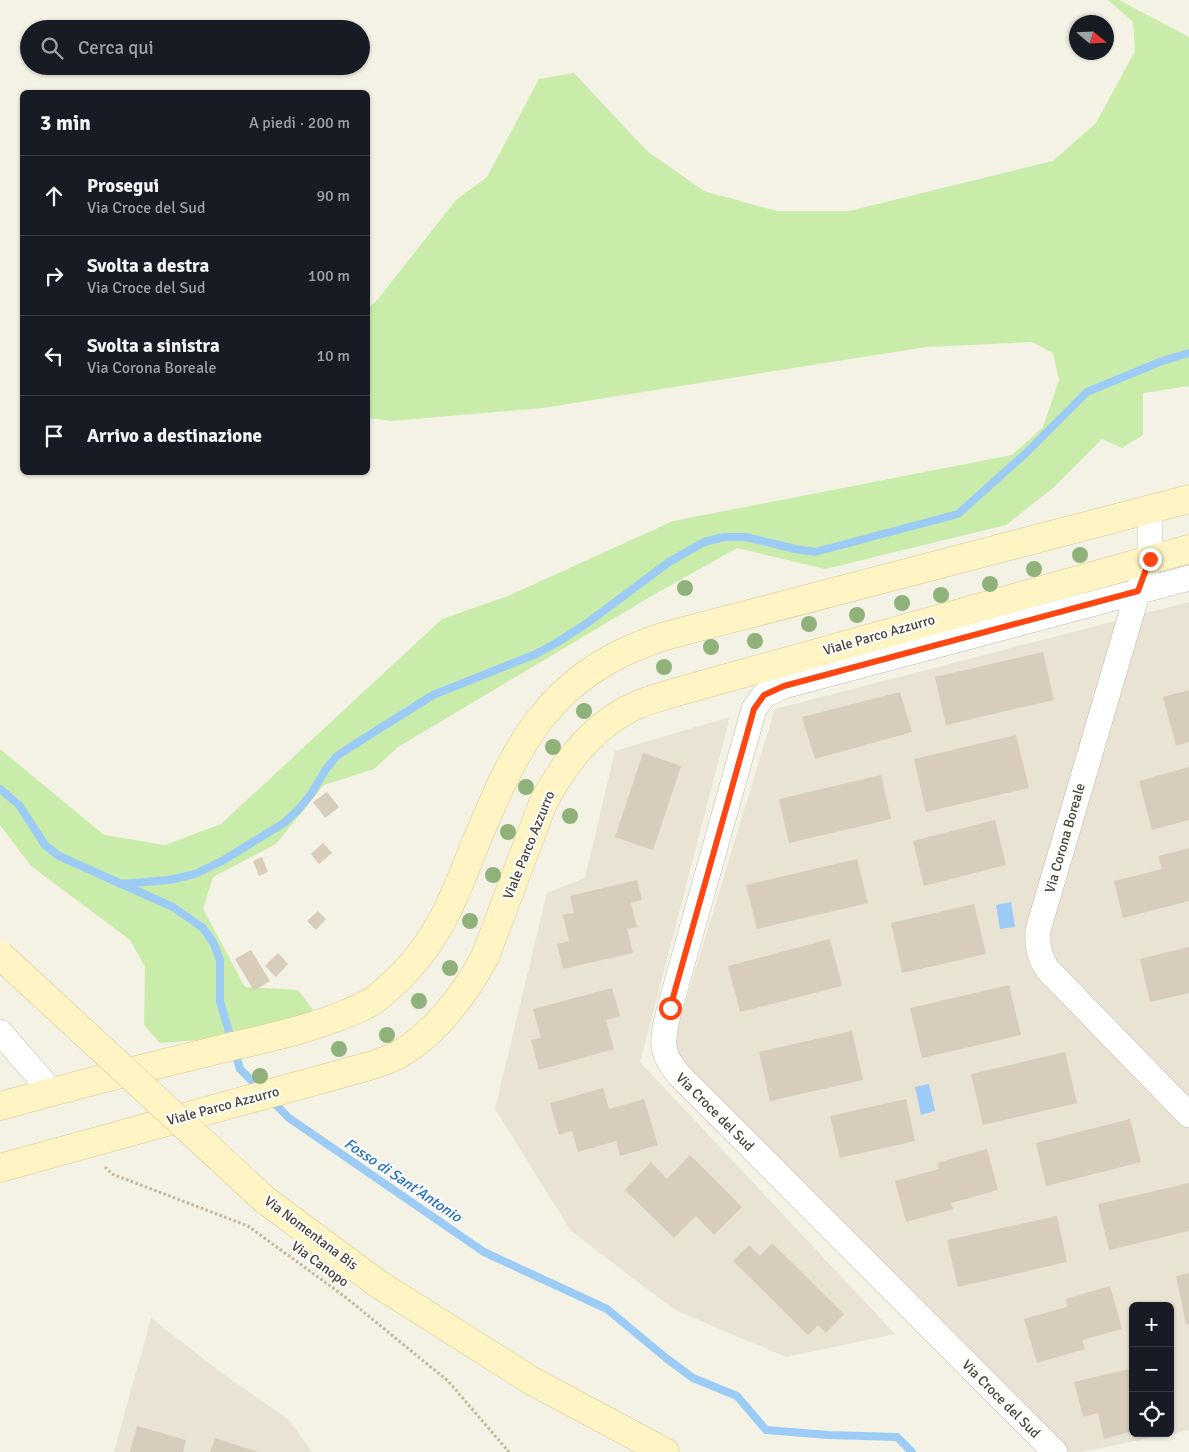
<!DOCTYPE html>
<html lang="it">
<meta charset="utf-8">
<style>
body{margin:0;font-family:Signika,sans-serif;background:#20242c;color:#f1f3f6}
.controls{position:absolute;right:15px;bottom:15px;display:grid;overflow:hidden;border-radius:8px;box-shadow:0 1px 4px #0004}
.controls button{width:45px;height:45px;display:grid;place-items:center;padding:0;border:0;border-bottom:1px solid #363941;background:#171b24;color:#f1f3f6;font:25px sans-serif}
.compass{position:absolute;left:1069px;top:15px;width:45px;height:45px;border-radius:50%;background:#171b24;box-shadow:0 1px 4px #0004;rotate:109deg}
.stop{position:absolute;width:15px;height:15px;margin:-11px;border:4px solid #ff4511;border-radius:50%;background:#fff}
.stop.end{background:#ff4511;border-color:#fff;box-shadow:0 1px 5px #0008}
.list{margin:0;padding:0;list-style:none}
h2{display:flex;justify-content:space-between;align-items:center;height:65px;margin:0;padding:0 20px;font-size:21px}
h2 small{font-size:16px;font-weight:400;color:#9ea1a6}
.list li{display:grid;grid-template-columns:32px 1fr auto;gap:15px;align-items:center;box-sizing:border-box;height:80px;padding:0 20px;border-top:1px solid #363941}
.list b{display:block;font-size:19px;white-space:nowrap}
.list p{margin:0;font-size:16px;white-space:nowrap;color:#9ea1a6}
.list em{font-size:16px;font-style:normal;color:#9ea1a6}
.icon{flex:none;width:28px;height:28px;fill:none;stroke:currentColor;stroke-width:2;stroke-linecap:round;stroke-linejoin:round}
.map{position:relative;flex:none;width:1189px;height:1452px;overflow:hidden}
.search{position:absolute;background:#171b24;box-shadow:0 1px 4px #0004;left:20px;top:20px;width:350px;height:55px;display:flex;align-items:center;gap:12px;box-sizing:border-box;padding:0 18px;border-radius:28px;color:#9ea1a6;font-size:19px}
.panel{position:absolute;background:#171b24;box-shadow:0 1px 4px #0004;left:20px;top:90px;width:350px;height:385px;border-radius:8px}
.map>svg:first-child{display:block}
</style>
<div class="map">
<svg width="1189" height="1452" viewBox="0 0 1189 1452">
<rect width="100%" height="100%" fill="#f4f1e5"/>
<path fill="#e8e3d3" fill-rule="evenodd" d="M1189,602v828l-108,22h-31l-367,-389 -9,-23 101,-331zM1133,1306h37v127h-37z
M730,717l-90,345 255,272 -109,23 -111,-47 -104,-79 -76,-122 52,-216 38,-15 30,-127z
M151,1318l72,56 66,46 23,32h-198z"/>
<path fill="#caecaa" d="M1108,0h11l70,37v349l-46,7v42l-21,13 -20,-9 -49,49 -47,37 -181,44 -88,-21 -82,46 -257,153 -24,22 -50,16 -48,59 -63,33 -10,32 42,78 53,3 15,20 -40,24 -113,9 -16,-18 1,-58 -15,-27 -99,-74 -31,-41v-76l104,86 61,10 56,-21 221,-205 66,-23 165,-75 339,-66 31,-28 16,-47 -6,-27 -21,-11 -106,5 -383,61 -152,13 -23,-3v-109l10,-10 78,-99 31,-23 52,-98 35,-6 73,78 57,40 73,20h72l204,-50 43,-38 39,-72 -2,-29z"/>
<path fill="#9ccbf6" d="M1011,902l4,25 -15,2 -4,-24z
M929,1084l6,27 -14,4 -6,-28z"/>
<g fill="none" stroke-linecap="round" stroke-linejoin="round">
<path stroke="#9ccbf6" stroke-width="8" d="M0,789l19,16 26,40 14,11 114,51 30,21 10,14 7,18v41l20,68 21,21
M120,884l49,-4 26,-6 27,-13 62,-38 15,-14 12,-15 15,-25 11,-13 15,-10 81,-51 103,-41 20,-11 30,-19 83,-62 35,-20 20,-5h22l49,12 20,3 143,-38 68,-61 61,-61 75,-31 27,-8
M271,1100l18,18 195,134 123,57 59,49 27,20 44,18 29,34 62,5 69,2 15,15"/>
</g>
<path fill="#d7cdba" d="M1043,652l11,48 -108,25 -11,-48z
M1189,690v52l-13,4 -13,-49z
M900,692l12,40 -97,27 -13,-42z
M1016,735l13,53 -103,24 -12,-53z
M643,753l38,13 -28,84 -38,-13z
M1189,767v53l-37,10 -13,-49z
M881,775l10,44 -102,24 -10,-44z
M327,792l12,15 -14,11 -12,-16z
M995,820l11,45 -82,21 -11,-45z
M323,843l9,10 -13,11 -8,-10z
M1189,848v53l-66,17 -9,-37 48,-12 -4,-13z
M262,857l6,15 -9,4 -6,-15z
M857,859l11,44 -111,26 -11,-44z
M637,880l5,20 -11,3 6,24 -10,2 6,24 -70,16 -6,-25 12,-3 -6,-26 11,-2 -4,-17z
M974,904l12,50 -84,19 -11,-50z
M318,911l8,8 -10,11 -9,-9z
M830,939l12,47 -102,26 -12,-46z
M1189,947v46l-39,9 -10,-43z
M251,950l19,31 -16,10 -19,-32z
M278,953l10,11 -12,13 -11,-11z
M1009,985l12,50 -99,23 -12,-50z
M612,988l8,28 -14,4 8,29 -75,21 -8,-30 10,-2 -8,-29z
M852,1031l11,49 -93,21 -11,-49z
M1065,1052l12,51 -94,22 -12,-51z
M603,1088l6,21 35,-10 14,46 -38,11 -4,-15 -38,11 -6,-21 -13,4 -9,-32z
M906,1099l9,42 -75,17 -10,-42z
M1130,1119l11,43 -95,24 -10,-43z
M987,1149l11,41 -47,13 2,6 -47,13 -11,-41 44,-12 -2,-6z
M690,1155l52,52 -28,28 -18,-19 -22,22 -49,-48 26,-28 16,17z
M1189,1183v48l-80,19 -11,-46z
M1057,1216l10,46 -109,25 -11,-47z
M772,1243l72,71 -18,19 -8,-8 -10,10 -75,-74 16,-16 11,11z
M1189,1273v51h-3l-10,-48z
M1110,1286l12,43 -40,11 3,9 -48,14 -13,-44 43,-12 -1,-8z
M1133,1368v63l-29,8 -6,-26 -15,4 -9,-35z
M137,1426l49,14 -3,12h-53z
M215,1438l43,14h-48z"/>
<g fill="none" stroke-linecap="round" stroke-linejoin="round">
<g stroke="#c0b9a7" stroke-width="26">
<path id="street" d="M1150,510v49l-12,32 -100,339c-1,16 1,27 10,40l141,145
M0,1032l52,60
M1055,1452l-374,-375c-23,-24 -19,-39 -11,-70l84,-298 10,-14 20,-9 405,-108"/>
</g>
<g stroke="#d7ca91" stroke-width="29">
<path id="secondary" d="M0,1106c73,-20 147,-39 221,-57 38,-9 77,-17 114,-31 15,-6 31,-11 43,-21 53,-43 70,-84 94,-145 44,-107 75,-178 193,-216l524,-137
M0,1168l373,-103c8,-3 17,-6 25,-10 38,-22 66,-60 87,-98l58,-154c21,-40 51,-79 94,-98 9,-4 20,-7 29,-10l523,-146
M265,1200l112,83 155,98 133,71"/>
</g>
<path stroke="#c3b797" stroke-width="3" stroke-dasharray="2.5 2.5" stroke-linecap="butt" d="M105,1167l7,7 136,52 96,70 104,85 61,71"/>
<use href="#street" stroke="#fff" stroke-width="25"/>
<use href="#secondary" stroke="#fff5c4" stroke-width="28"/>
<g stroke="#d7ca91" stroke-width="29" stroke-linecap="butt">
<path id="secondary-bridge" d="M0,955l265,245"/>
</g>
<use href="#secondary-bridge" stroke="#fff5c4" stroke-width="28"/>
</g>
<g fill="#90b27a">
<circle cx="1080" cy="555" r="8"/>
<circle cx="1034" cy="569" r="8"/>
<circle cx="990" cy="584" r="8"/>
<circle cx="685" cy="588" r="8"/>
<circle cx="941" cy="595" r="8"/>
<circle cx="902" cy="603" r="8"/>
<circle cx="857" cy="615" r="8"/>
<circle cx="809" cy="624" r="8"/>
<circle cx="755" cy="641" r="8"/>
<circle cx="711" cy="647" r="8"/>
<circle cx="664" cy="667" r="8"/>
<circle cx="584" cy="711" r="8"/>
<circle cx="553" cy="747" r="8"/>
<circle cx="526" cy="787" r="8"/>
<circle cx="570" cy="816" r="8"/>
<circle cx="508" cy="832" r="8"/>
<circle cx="493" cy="875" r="8"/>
<circle cx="470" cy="921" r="8"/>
<circle cx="450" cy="968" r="8"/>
<circle cx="419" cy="1001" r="8"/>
<circle cx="387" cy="1035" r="8"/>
<circle cx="339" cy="1049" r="8"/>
<circle cx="260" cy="1076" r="8"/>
</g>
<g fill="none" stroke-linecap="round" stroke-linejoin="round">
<path stroke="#ff4511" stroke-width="6" d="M670,1008l84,-299 10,-14 20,-9 354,-95 12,-32"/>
</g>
<g text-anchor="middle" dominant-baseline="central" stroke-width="4" stroke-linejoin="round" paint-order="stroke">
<g font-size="14" fill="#474134" stroke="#fff">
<text transform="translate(879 635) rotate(-16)">Viale Parco Azzurro</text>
<text transform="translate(1065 838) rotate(-74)">Via Corona Boreale</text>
<text transform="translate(529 845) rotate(-68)">Viale Parco Azzurro</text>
<text transform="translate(223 1106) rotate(-15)">Viale Parco Azzurro</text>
<text transform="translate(715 1112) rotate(45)">Via Croce del Sud</text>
<text transform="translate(311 1233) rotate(37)">Via Nomentana Bis</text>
<text transform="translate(320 1264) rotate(36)">Via Canopo</text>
<text transform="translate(1001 1399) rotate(45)">Via Croce del Sud</text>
</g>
<g font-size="15" font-style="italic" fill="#2471bc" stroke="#fff">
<text transform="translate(403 1180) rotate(34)">Fosso di Sant'Antonio</text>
</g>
</g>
</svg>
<div class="controls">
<button>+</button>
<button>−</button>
<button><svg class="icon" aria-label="locate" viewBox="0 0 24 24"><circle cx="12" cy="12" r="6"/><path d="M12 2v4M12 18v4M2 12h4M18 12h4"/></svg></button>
</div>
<svg class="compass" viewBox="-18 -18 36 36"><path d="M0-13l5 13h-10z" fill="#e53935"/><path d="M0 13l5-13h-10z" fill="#9ea1a6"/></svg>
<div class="stop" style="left:670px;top:1008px"></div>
<div class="stop end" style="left:1150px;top:559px"></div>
<div class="search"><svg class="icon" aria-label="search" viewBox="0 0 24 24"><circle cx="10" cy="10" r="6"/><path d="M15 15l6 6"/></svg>Cerca qui</div>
<section class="panel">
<h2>3 min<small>A piedi · 200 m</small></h2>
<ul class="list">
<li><svg class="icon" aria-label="ahead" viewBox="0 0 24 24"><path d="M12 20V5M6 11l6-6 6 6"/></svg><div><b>Prosegui</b><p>Via Croce del Sud</p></div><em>90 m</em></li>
<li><svg class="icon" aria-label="right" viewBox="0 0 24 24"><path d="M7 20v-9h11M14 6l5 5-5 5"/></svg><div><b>Svolta a destra</b><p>Via Croce del Sud</p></div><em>100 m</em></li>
<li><svg class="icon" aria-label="left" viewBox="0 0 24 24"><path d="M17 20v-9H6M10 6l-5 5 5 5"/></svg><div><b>Svolta a sinistra</b><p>Via Corona Boreale</p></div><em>10 m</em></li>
<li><svg class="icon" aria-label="arrive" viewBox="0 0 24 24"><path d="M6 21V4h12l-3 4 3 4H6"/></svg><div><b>Arrivo a destinazione</b></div></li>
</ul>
</section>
</div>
